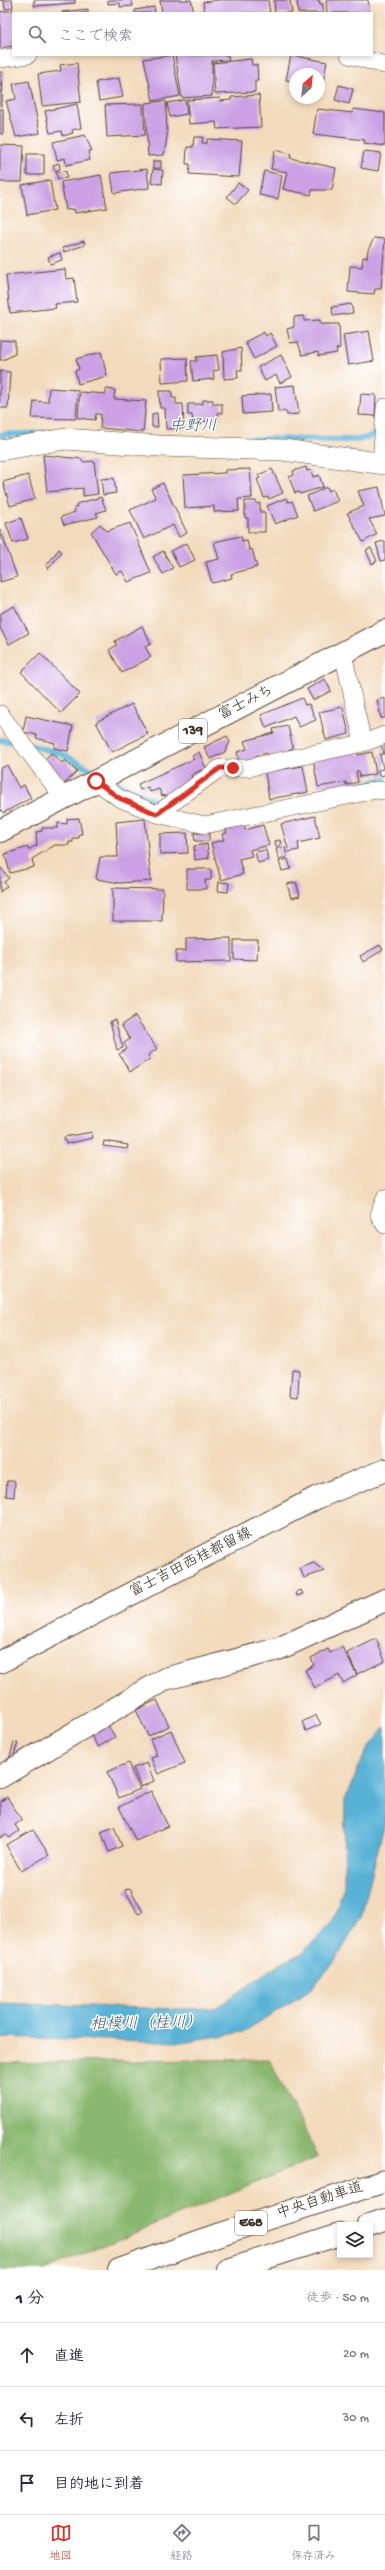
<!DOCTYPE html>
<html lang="ja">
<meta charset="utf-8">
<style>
body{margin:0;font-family:"Gochi Hand","Klee One",sans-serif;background:#f2f2f3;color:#2b2b33}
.controls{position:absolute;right:12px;bottom:12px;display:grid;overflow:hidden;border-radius:0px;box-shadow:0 2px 6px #0003}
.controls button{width:36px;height:36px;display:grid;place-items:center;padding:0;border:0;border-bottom:1px solid #e1e1e2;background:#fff;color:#2b2b33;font:20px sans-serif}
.compass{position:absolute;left:289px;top:68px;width:36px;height:36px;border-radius:50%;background:#fff;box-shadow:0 2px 6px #0003;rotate:27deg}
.stop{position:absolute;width:12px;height:12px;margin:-9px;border:3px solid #d93025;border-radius:50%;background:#fff}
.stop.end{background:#d93025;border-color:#fff;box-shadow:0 1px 4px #0008}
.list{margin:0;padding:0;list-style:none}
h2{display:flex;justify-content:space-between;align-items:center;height:52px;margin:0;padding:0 16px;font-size:17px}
h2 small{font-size:13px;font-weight:400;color:#7c7c81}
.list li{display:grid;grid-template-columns:26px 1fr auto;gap:12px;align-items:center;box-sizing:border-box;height:64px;padding:0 16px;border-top:1px solid #e1e1e2}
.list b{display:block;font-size:15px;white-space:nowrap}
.list em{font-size:13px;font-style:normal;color:#7c7c81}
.icon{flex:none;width:22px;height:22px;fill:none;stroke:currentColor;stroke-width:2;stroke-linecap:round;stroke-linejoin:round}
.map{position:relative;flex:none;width:385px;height:2270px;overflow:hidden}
.search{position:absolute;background:#fff;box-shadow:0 2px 6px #0003;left:12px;right:12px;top:12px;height:44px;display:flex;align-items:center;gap:10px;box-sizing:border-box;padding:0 14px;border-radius:0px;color:#7c7c81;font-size:15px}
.sheet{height:244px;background:#fff}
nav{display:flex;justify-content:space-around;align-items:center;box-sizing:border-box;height:56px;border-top:1px solid #e1e1e2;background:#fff;font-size:11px;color:#7c7c81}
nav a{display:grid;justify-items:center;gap:2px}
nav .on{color:#d93025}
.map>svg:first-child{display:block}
</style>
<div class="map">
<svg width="385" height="2270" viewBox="0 0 385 2270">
<rect width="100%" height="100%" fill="#fff"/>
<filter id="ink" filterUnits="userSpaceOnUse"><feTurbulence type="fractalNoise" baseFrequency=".025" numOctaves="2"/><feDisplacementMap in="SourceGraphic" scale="8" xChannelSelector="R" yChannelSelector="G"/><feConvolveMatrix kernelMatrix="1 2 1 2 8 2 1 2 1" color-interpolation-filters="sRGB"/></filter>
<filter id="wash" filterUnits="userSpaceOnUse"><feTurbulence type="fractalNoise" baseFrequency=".012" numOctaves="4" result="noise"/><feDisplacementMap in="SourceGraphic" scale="16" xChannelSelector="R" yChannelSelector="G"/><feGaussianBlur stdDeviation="0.9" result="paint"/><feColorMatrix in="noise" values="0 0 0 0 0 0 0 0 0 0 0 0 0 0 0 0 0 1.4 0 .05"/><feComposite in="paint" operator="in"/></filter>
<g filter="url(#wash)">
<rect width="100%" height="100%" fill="#f3dabc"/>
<path fill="#8bb870" stroke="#637147" d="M269,2059l49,98 -274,113h-44v-207z"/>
<path fill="#59b2d6" stroke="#4a6e7a" d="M385,1727v94l-24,96 -25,43 -27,31 -66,41 -61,10 -182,-5v-34l178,6 38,-1 65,-45 21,-10 30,-30 12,-37 1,-87 22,-50z"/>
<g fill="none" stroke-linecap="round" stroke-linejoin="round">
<path stroke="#59b2d6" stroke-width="6" d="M0,435l44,-2
M251,439l107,1 23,-7
M0,740l18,3
M29,745l31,8 39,21
M109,779l55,26
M360,785l25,-6"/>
</g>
<g id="blocks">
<path fill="#cba0e4" d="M0,0h12l1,8 -8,1 -1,-8z
M34,0h41v3l-41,3z
M108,0h24l1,6 -13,1v-4l-12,1z
M160,0h31l3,13h-32z
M220,0h48l2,13h-66l-1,-11z
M274,0h16l2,13h-17z
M297,0h22l1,4h3v9h-25z
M326,0h42l2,13h-43z
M154,7l1,6h-20v-3z
M88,9v4h-26v-1z
M14,10l-1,36 -13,2v-36z
M172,55l8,41 -27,5 -9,-42z
M175,55h53l1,5 -17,1v35l-30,2z
M291,55l36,7 -5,25h-3v-13h-24v8l-9,-2z
M251,59l1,6h5l1,16h-3v11l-40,2 -2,-31z
M77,63l4,39 -39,4 -4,-32 23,-3 -1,-6z
M0,72h3l-1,34h-2z
M119,78l4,19 -24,4 -3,-19z
M29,81l11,52 -24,4 -10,-36 10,-2 -3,-15z
M339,85l14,4 -4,15 -14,-4z
M259,95l2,32 -44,2 -1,-7 -27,2 -2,-24 33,-2 1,3 10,-1v-3z
M185,100l2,14 -17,3 -3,-14z
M166,101l1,36 -3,18 -16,1 -3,-53z
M77,104l4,24 -9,2 1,3 -10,3 -1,-5 -12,2 -5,-22z
M143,104l2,31 -38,2 -2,-32z
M0,109h3v25h-3z
M317,109l36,4v-4l32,4v33l-21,-3 1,-3 -52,-6z
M85,135l7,16 -4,1 2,8 -24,5 -1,-7 -8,2 -4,-18z
M194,137h9l-1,6h5v-4l35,2 -3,36 -50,-3 1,-10h-4l1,-17h6z
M0,145l24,1 -2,36h-22z
M275,150l16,4 -1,4 46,10 -4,22h-20l-1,5 -28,-6 4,-17 -16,-3z
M364,151l17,2 -3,18 -17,-3z
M27,154h17v21h-17z
M153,161h8v7h-8z
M59,163l1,6 -5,2 -2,-6z
M147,169l2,19 -35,5 -3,-20z
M153,169l10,1 -1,14 -11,-1z
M66,171l1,7 -9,1 -2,-7z
M264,171l18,4 -4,24 -19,-4z
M101,175l6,33 -32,5 -1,-4 -8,1 -5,-28z
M50,180l5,30 -28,5 -5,-30z
M238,183l10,7 -12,14 -9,-7z
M374,238l11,1 -4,50h-6l-1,5 -26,-2 2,-26 12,1 1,-10 4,1 1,-8z
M84,241l1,4 -21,7 -2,-4z
M60,253l2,7 -12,4 -2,-7z
M65,269l1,10 8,-1 3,24 -22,2 1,4 -46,5 -4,-38z
M351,304l2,9 -20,3 -1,-9z
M304,316v5l16,-1v4h19l1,24 -4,1 1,4 -19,3v-4l-16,3 -4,-13 -8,1 -3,-14 7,-2v-10z
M369,331l5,30 -26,4 -5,-30z
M264,332l2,4 4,-3 7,13 -23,13 -9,-17z
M0,340l15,1v13l-12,6h-3z
M241,348l1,22h-5l1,8 -14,1 -1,-27z
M101,352l6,24 -29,8 -3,-13 4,-2 -3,-10z
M217,355l2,15 -6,1 1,8 -21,2 -2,-20h6l-1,-4z
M281,355l11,22 -12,6 -4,-8 -11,6 -7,-14z
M187,358l1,23 -26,2 -1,-24z
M0,371l10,1 -2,36h-8z
M295,385l4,29 -12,1 -1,-4 -8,1 -3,-25z
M49,388l29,2 -2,29 -44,-1 2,-17 14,1z
M106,389l9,1 -1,9 32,2 -3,31 -43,-4 1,-14h-5l-1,6 -17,-2 2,-26 26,2z
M159,391h13v7h4v6h7l1,24 -18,1 -1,-21h-5z
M271,394l1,18 -29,2 -1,-18z
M361,394l15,1 -1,21 -16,-1z
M203,400h10v4h9v9h-4v8l-25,1 -1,-7h-4v-11h15z
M157,413l1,14h-6v-13z
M43,455l39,4v3l12,-1 4,33 -15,2v-8l-36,4z
M306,467l1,4 4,-1 2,7 6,-2 4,12 -23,7 -1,-2 -4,1 -6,-16 5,-2 -1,-4z
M250,469l2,29 -14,1 1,12 -25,1v-6l-29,2 -2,-33 42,-2v-3z
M272,469l11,24 -14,6 -1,-2 -4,1 -7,-19 3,-1 -2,-3z
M28,475l7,24 -25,7 -7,-24z
M114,478l2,15 -13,2 -2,-16z
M163,483l24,50 -8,4 -6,-12 -29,14 -14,-29 26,-12 -5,-9z
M327,487l2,4 4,-2 5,12 -25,10 -6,-15z
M379,487l6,29 -16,3 8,15 -14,8 -16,-29 17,-7 -6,-15z
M101,497l5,13 -10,3 2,4 -34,8 -3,-8 14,-5 -1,-4 3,-1 -1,-3z
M286,498l2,4 4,-1 6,14 -23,9 -8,-18z
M245,501h11l1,3 3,-1v9h5v20h-17v-14h-3z
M21,518l7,21 -15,4 -7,-20z
M130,523l21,50 -23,9 -6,-11 -6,3 -25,-42 9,-8 7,7z
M0,529l17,48 -17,5z
M241,536l1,5 5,-1 2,10 3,-1 5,18 -26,7 1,4 -20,5 -6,-21 13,-3 -5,-17z
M385,541v19l-4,1 -5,-18z
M187,543l8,17 -16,7 -8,-16z
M371,548l6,13 -5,3 -6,-14z
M59,549l3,3 -14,17 -2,-3z
M163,551l10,17 -10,6 -10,-17z
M14,606l15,27 -20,11 -9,-16v-14z
M142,626l9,18 -6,3 6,10 -29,16 -13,-23 8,-5 -2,-4z
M40,653l40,41 -19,19 -40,-41z
M325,679l6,12 -18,9 -6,-11z
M302,698l3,7 4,-1 7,16 -17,7 -5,-11 -28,12 -5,-13z
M385,698v20h-4l-4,-18z
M132,704l16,30 -36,18 -16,-30z
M343,707l6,27 -23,6 -7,-28z
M26,716l47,10 -5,25 -14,-3 1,-5 -19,-5 1,-3 -14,-3z
M288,726l5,22 -5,2 1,2 -22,6 -1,-5 -11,3 1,5 -16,4 -3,-13 10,-3 -3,-8 30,-8 -1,-4z
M227,736l3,6 -5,10 -15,7 -6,-12z
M381,742h4v33l-6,1 -1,-6 5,-1 -3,-15h4z
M357,751l1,4 14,-3 4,22 -16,3 -1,-6h-3l2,11 -12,3v-3l-28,5 -5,-28z
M199,752l7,16 -15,7 2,6 -27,16 -1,-2 -3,1 -3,-7 -9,3 -2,-5 -8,3 -2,-6 56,-25 -2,-3z
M51,753l11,10 3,-3 12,12 -13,12 -22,-22z
M7,765l12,23 5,-3 7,13 -28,15 -3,-5v-39z
M303,766l5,26 -39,7 -4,-27z
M315,816l5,22 -22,5 1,7 -10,2 -8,-28z
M79,818l3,16h-3v4h-6v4h-4v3h-14l-23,14 2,8 -24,6 -5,-19 23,-7v3l9,-5 -1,-13 6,-1v-3h16v-5l9,1v-5z
M145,819l6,62 -31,2 -24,-4 4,-22h18l-2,-35z
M244,824l1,6 18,-5 6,20 -19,5 2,6 -13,3 4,15 -22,6 -10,-37 13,-3 -2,-6 5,-1 -1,-3z
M187,833l1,20 -28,1v-20z
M194,833h15v8h-14z
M280,840l1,5 -5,2 -1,-6z
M207,844l2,14 -14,2 -1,-14z
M285,847l2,10 -8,2 -3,-10z
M266,850l2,10 -10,3 -3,-11z
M288,859l3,10 -9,2 -3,-10z
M0,867l9,11 -5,4 3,4 -7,6z
M187,869h24v11h-6l1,9h-19z
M219,882l10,1 -1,9 -10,-1z
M296,882l4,14 -9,2 -4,-14z
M113,888l50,1 -1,32h-49z
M231,938v23l-55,1v-11h10v-12z
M234,940h24l-1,20 -23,-1z
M380,945l3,5 -20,12 -3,-6z
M135,1016l22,33 -9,6 2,4 -20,13 -11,-18 8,-5 -3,-6 6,-4 -9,-14z
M115,1020l8,28 -6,2 -7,-29z
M92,1132l1,6 -27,6 -2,-7z
M104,1141l24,4 -1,4 -24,-3z
M292,1369l7,1 -1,27 -8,-1z
M7,1481h8l-1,16 -8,-1z
M314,1563l10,8 -20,7 -4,-10z
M301,1590l2,4 -6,2 -1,-4z
M376,1639l9,22 -28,13 -10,-21z
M342,1647l15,28 -14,8 -4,-8 -24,13 -10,-18 9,-5 -3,-7 17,-9 2,4z
M157,1700l12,26 -21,10 -12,-26z
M316,1715l5,9 -15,7 -4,-9z
M108,1725l7,12 -17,10 -8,-13z
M171,1730l14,33 -27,11 -7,-16 6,-2 -7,-17z
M14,1742l4,1 -7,21 -3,-1z
M128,1763l12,26 -21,9 -12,-26z
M147,1763l7,18 -13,6 -8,-19z
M151,1791l17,35 -32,15 -17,-34z
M7,1797l15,23 -7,5 4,6 -10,7 -3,-4 -6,4v-36z
M114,1827l8,19 -13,6 -8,-20z
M33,1830l16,25 -28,16 -15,-26z
M130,1888l13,24 -5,2 -13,-24z"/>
</g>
</g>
<g filter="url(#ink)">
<use href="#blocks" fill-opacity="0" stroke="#574436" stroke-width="1"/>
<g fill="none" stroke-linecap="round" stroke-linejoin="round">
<g stroke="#574436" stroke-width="18">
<path id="minor" d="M349,55l36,10
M0,59l28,-4
M381,464l4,-57
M343,653l20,90
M0,714l64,84
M96,781l23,17 38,16 48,11 171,-35 9,1
M157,814l63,-46h27l116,-25 22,-8
M385,1198l-6,17 6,10"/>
</g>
<g stroke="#574436" stroke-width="22">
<path id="tertiary" d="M0,450l65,-11 94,7 124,4 102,14"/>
</g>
<g stroke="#574436" stroke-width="24">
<path id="secondary" d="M0,1662l316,-164 69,-28
M0,1777l165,-98 113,-30 107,-49"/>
</g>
<g stroke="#574436" stroke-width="24">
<path id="trunk" d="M0,831l385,-200"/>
</g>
<g stroke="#574436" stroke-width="24">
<path id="motorway" d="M369,2225l16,-5
M119,2270l95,-34 171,-55
M228,2270l112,-36"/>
</g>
<use href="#minor" stroke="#fff" stroke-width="17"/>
<use href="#tertiary" stroke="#fff" stroke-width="21"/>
<use href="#secondary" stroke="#fff" stroke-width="22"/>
<use href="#trunk" stroke="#fff" stroke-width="22"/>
<use href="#motorway" stroke="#fff" stroke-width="22"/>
</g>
</g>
<g fill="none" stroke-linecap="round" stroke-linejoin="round" filter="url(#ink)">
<path stroke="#d93025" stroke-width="5" d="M96,781l23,17 38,16 63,-46h13"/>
</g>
<g text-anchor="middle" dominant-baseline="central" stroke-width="3" stroke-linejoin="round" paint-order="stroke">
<g fill="#fff" stroke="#766a62" stroke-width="1">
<rect x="179" y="719" width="28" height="24" rx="3"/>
<rect x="235" y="2211" width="32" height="24" rx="3"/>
</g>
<g font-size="14" font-weight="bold" fill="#3b2a1e">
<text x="193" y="731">139</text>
<text x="251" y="2223">E68</text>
</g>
<g font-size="15" fill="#3b2a1e" stroke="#fff">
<text transform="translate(246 703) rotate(-27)">富士みち</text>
<text transform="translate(191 1563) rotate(-27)">富士吉田西桂都留線</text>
<text transform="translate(320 2201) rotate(-18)">中央自動車道</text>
</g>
<g font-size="16" font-style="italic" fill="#476068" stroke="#fff">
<text x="193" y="427">中野川</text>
<text transform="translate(146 2025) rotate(-1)">相模川（桂川）</text>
</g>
</g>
</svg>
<div class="controls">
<button><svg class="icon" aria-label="layers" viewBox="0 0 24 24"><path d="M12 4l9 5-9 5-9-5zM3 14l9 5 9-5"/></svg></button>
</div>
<svg class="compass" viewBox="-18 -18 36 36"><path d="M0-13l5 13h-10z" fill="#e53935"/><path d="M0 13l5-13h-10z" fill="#7c7c81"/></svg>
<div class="stop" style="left:96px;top:781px"></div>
<div class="stop end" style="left:233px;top:768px"></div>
<div class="search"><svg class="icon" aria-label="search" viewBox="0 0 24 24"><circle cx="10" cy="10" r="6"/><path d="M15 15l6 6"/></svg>ここで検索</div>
</div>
<section class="sheet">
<h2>1 分<small>徒歩 · 50 m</small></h2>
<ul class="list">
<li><svg class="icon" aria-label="ahead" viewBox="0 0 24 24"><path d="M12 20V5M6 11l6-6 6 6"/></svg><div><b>直進</b></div><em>20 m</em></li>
<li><svg class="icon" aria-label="left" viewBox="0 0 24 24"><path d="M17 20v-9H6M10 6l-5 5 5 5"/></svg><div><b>左折</b></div><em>30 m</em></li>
<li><svg class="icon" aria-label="arrive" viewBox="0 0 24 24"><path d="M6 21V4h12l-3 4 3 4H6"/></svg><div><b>目的地に到着</b></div></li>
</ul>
</section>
<nav>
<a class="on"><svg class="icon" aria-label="map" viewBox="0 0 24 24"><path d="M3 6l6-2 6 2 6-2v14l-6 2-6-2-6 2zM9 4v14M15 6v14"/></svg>地図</a>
<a><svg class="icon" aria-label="directions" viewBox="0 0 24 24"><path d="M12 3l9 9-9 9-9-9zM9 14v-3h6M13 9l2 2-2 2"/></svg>経路</a>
<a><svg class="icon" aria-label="saved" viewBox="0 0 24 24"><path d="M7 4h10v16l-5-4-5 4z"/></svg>保存済み</a>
</nav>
